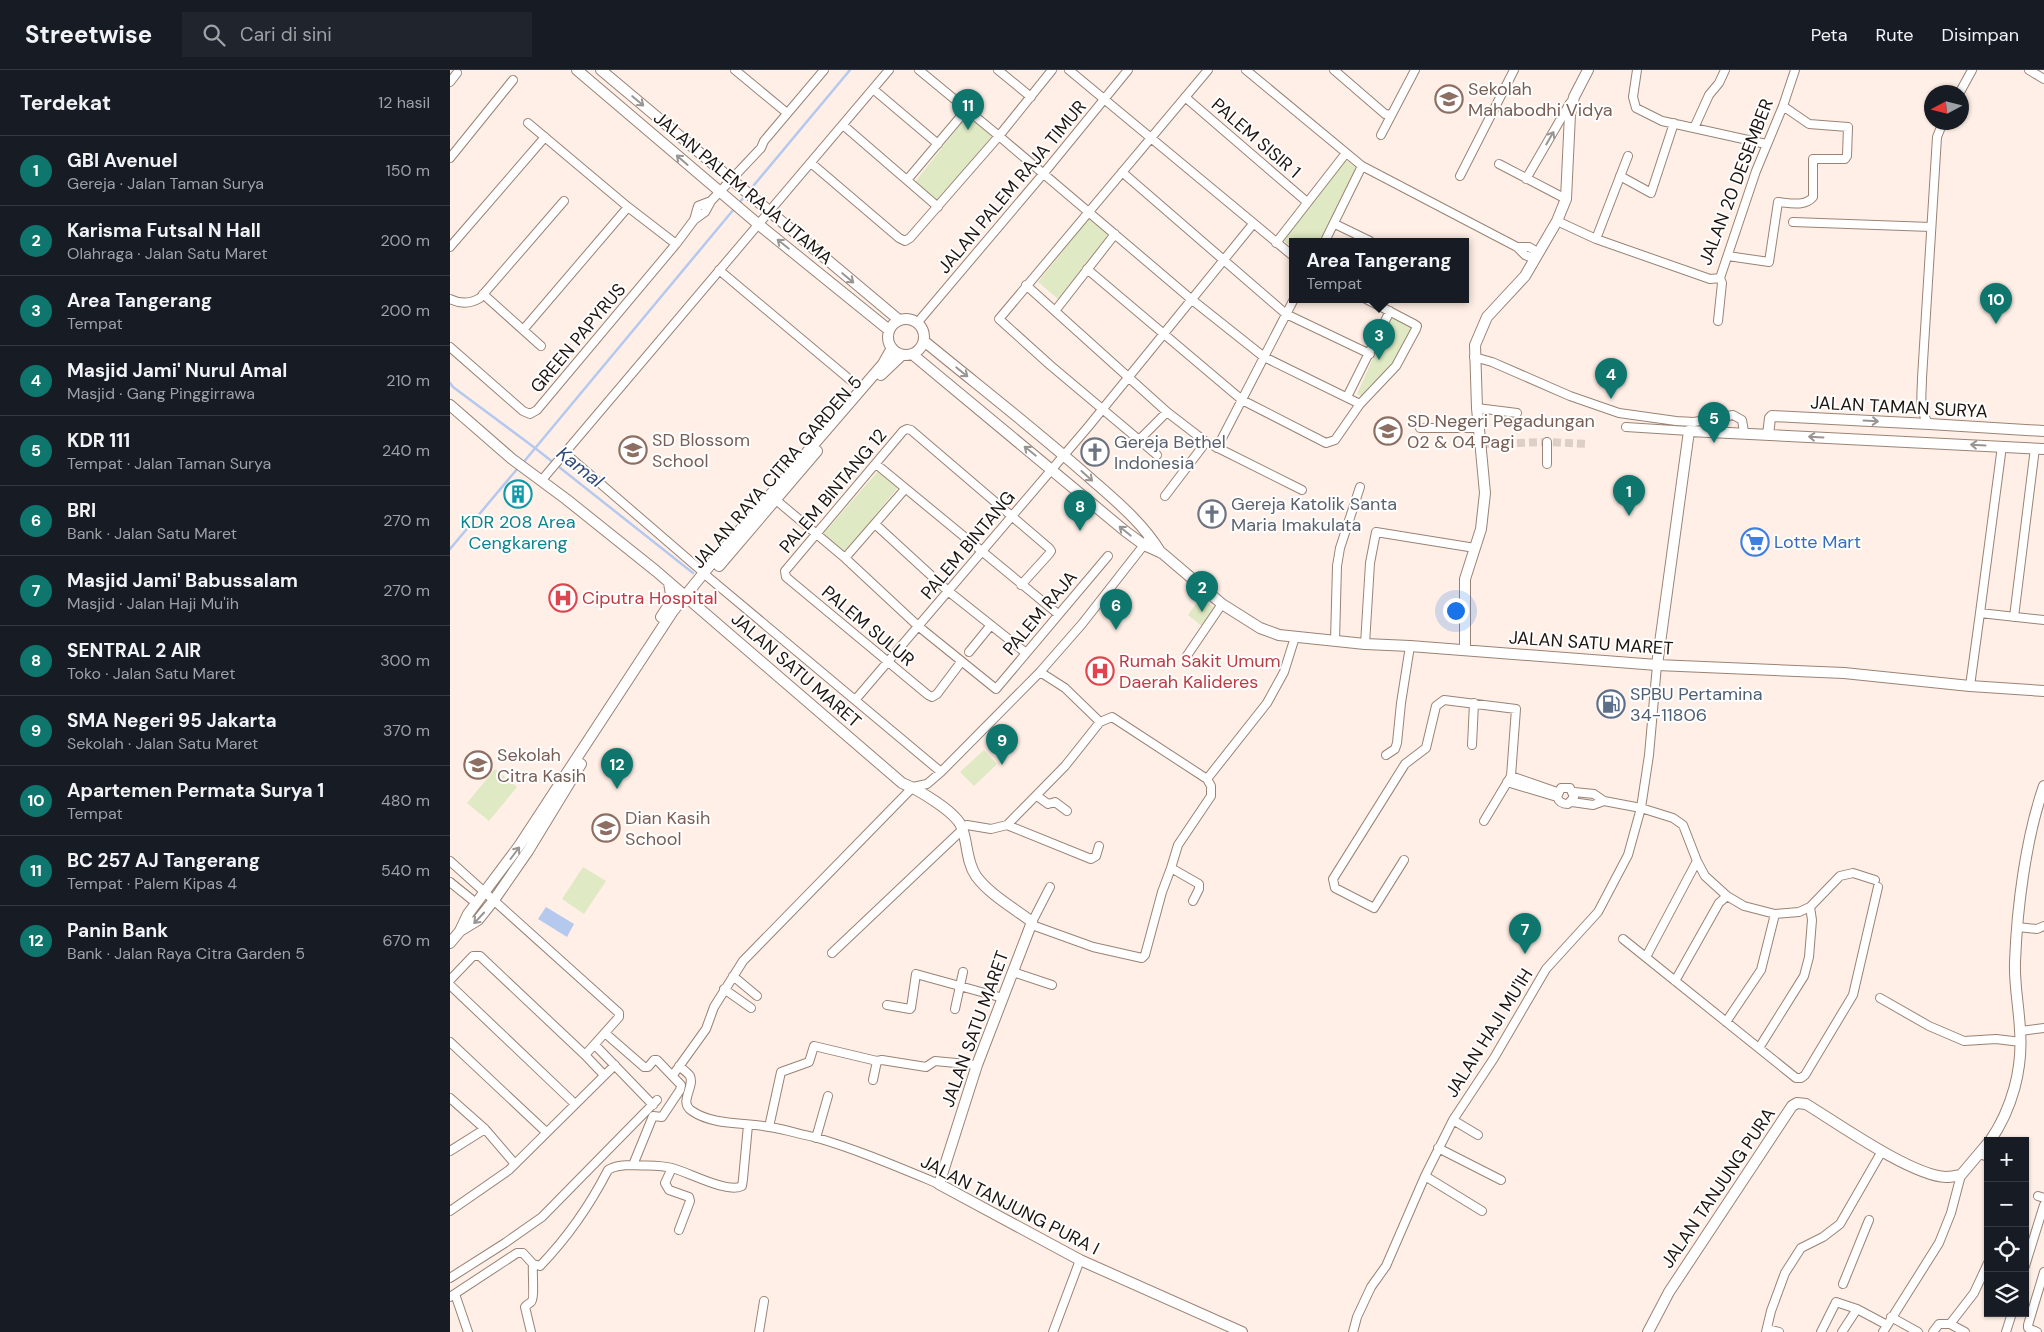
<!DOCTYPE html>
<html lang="id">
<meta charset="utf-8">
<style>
body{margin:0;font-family:"DM Sans",sans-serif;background:#20242c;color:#f1f3f6}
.controls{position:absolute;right:15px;bottom:15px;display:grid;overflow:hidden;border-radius:0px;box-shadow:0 1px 4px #0004}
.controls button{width:45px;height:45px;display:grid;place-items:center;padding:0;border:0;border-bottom:1px solid #363941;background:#171b24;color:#f1f3f6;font:25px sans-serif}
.compass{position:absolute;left:1474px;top:15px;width:45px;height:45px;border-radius:50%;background:#171b24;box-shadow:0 1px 4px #0004;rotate:263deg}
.you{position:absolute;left:1005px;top:540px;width:18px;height:18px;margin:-12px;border:4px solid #fff;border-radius:50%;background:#1a73e8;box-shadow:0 0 0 8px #1a73e833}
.badge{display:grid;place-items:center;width:32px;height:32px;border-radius:50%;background:#0f766e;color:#fff;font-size:16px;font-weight:700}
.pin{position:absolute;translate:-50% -41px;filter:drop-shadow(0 1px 2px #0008)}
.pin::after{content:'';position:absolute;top:26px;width:18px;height:15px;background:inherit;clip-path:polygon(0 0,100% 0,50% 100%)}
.popup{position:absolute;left:839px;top:168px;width:180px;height:65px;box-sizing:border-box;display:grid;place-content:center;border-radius:0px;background:#171b24;filter:drop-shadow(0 1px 4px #0005);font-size:16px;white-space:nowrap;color:#9ea1a6}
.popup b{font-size:19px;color:#f1f3f6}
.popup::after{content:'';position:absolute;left:50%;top:100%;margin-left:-10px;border:10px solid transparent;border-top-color:#171b24}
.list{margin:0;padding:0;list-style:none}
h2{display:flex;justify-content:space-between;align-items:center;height:65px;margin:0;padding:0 20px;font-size:21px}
h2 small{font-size:16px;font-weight:400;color:#9ea1a6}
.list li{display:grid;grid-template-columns:32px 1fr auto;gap:15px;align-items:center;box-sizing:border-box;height:70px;padding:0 20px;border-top:1px solid #363941}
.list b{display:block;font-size:19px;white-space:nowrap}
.list p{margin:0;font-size:16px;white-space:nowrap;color:#9ea1a6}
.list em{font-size:16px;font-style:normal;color:#9ea1a6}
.icon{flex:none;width:28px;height:28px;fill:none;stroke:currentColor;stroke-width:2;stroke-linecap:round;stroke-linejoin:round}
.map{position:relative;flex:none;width:1594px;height:1262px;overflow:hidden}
header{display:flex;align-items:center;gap:30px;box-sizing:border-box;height:70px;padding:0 25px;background:#171b24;border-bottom:1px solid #363941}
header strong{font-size:24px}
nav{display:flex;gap:28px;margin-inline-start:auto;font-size:18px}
.search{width:350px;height:45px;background:#20242c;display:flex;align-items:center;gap:12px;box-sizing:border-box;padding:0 18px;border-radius:0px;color:#9ea1a6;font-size:19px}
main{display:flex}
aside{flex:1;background:#171b24}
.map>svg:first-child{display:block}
</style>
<header>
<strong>Streetwise</strong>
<div class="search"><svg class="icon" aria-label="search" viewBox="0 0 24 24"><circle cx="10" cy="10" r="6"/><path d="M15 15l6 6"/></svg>Cari di sini</div>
<nav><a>Peta</a><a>Rute</a><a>Disimpan</a></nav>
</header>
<main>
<aside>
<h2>Terdekat<small>12 hasil</small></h2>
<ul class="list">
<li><span class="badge">1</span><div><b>GBI Avenuel</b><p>Gereja · Jalan Taman Surya</p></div><em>150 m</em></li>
<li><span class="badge">2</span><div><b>Karisma Futsal N Hall</b><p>Olahraga · Jalan Satu Maret</p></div><em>200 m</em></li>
<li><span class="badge">3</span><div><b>Area Tangerang</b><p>Tempat</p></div><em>200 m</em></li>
<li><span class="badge">4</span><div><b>Masjid Jami' Nurul Amal</b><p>Masjid · Gang Pinggirrawa</p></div><em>210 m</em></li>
<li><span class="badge">5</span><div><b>KDR 111</b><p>Tempat · Jalan Taman Surya</p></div><em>240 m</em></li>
<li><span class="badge">6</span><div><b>BRI</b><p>Bank · Jalan Satu Maret</p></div><em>270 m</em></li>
<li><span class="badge">7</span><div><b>Masjid Jami' Babussalam</b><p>Masjid · Jalan Haji Mu'ih</p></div><em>270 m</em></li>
<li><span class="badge">8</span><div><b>SENTRAL 2 AIR</b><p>Toko · Jalan Satu Maret</p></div><em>300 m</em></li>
<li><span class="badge">9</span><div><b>SMA Negeri 95 Jakarta</b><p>Sekolah · Jalan Satu Maret</p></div><em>370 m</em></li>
<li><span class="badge">10</span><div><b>Apartemen Permata Surya 1</b><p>Tempat</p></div><em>480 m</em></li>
<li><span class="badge">11</span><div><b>BC 257 AJ Tangerang</b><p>Tempat · Palem Kipas 4</p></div><em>540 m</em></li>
<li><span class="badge">12</span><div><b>Panin Bank</b><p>Bank · Jalan Raya Citra Garden 5</p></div><em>670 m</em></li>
</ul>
</aside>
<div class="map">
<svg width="1594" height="1262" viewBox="0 0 1594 1262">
<rect width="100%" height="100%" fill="#ffefe6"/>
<path fill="#dfe9c3" d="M518,45l25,20 -54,66 -24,-19z
M896,90l11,9 -37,72h-27v7l-10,-8z
M640,147l20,16 -52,66 -20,-17z
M942,246l22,10 -22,43 -27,29 -8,-4z
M430,399l19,17 -53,66 -24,-17z
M751,527l15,12 -13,18 -15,-12z
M534,680l13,14 -23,22 -14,-14z
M45,699l22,18 -28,34 -22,-18z
M133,797l23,14 -22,33 -22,-15z"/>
<path fill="#b5c9ef" d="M96,837l28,17 -7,13 -29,-18z"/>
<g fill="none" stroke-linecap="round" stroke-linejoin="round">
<path stroke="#b5c9ef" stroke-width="2.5" d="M299,121l101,-121
M288,134l8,-9
M0,313l3,4 82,61 158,125
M72,394l212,-255
M0,479l68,-81"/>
<path stroke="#ddcec6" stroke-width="8" stroke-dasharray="8 4" stroke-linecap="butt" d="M1031,374l66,-2 41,2"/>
<g stroke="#9a8375" stroke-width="10">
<path id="minor" d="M285,0l52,43
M469,0l80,66 192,163 73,58 96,47
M548,0l33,27
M619,0l224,186
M796,0l116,96 155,81 8,8 10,4
M884,0l51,44 5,1
M1187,0l-4,27 3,11 26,13 104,23
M1579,0l15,9
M0,12l7,-9
M423,19l65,55
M1510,22l12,-22
M735,27l122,105
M78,53l100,84 48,37
M393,55l95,82
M1244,58l15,-33 10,-12 6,-13
M931,65l34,-65
M0,88l63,-78
M361,93l88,75 6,3 5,-3 89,-102 53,-66
M1049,94l67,35
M672,102l164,142 84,40
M1010,106l54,-106
M1170,106l31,17 23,-70
M1076,109l44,-76
M457,110l60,-71
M244,150l4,-14 13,-5
M1107,151l39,18 114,40 10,-1 36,-107 27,-65 12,-36
M1343,152l138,5
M885,154l35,17
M1146,169l32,-83
M875,171l37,-75
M826,173l70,-90
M0,177l95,-110
M1067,177h12l10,6
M1278,186l41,6 9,-60c11,1 27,5 35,-5v-38h32l2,-3 1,-29 -39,-3 -26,-18
M637,199l155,131 84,43 9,-3 25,-36 36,-38 20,-37 1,-3 -3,-2 -48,-25
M269,200l142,119
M576,215l141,127 39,30 96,48
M33,224l58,52
M0,229c10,5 20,5 30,-1l84,-97
M605,241l60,-77
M1268,251l4,-38 -2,-5
M468,252l126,-149 84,-103
M73,260l105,-123
M0,277l73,64 7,3 7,-4 139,-166 18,-24 11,-8 6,-11 50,-53 3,-7 60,-71
M1024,287l18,5 78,34 49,17 57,8 18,1 39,-7 9,5 2,12
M897,327l43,-86
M1027,338l40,5
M1479,354c-11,-14 -7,-30 -7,-46l15,-241 6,-15
M1176,357l63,4
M970,358h59
M689,370l28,-28
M1097,372v22
M767,378l77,-149
M115,383l139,120
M707,385l-107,-90 -51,-46 209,-249
M426,394l182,150
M91,411l348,-411
M715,426l41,-54
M326,430l69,58 73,68 78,63 112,-133
M425,454l73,67 78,62
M395,488l60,-69
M258,507l233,195
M1530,543l22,-167
M1564,547l21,-169
M885,571l2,-75 3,-18 20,-61
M915,574l5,-81 6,-31 99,16
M519,582l22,-27
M736,587l36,-53
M511,592l-24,32 -5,3 -4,-2 -142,-118 -1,-6 118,-140 4,-2 4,1 138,118 2,3 -2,3 -28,31
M590,602l25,16 35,34
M1520,616l10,-73 64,7
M406,629l232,-272 165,-203
M1022,675l2,-42
M936,685l9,-6 2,-6 4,-40 9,-57
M1061,706l46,16
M757,709l60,-76 17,-31 11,-35
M1057,712l50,15c2,5 5,7 11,7l6,-7 -4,-9h-9l-4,9
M1124,722l20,2 10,7 37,7 32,10 10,7 14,36 8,15 22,20 17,10 31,8 24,-2 11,-5 30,-31 13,-3 22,7
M587,726l11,8 7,-2 12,9
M1122,732l21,3 11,-4
M557,755l84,34 5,-3 3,-10
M512,757l5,-2 24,4 16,-4 58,-59 35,-44 12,-5 95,62 4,7v10l-33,49 -7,23 -9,24 -17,63 -3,3 -49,-11 -61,-22
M954,790l-30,48 -39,-20 -2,-9 72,-115 21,-16 10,-42 8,-6 72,9 -5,67 -27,45
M0,791l169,152v4l-34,38
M721,798l28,16v5l-6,12
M0,812l26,21
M582,852l18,-35
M1567,857l20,2 7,-3
M1173,869l173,139h5l4,-3 48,-80 25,-108
M382,883l131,-124
M1196,887l51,-96
M563,902l39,13
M283,906l24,20
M0,910l23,-24h7l105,99 19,20
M1225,911l44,-78 8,-7
M0,915l125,119
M274,919l27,19
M1430,928l49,28 35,15 32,-2 25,3
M437,935l23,4 1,-1 5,-34 87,24
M505,939l8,-37
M1276,952l35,-52 14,-56
M1571,961l23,-3
M155,963l39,34h4l6,-7h3l24,25 -1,5 -18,27 -9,-1 -20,49
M0,972l96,90
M145,975l58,60
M1309,978l45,-72 5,-19 3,-37 -2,-13
M229,996c3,3 8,6 11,10 5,12 -12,26 2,35 22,15 53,11 77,16 15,2 30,7 45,10 42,12 84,30 125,47
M223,1005l33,-46 8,-22 29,-46 170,-174 14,-3 14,-12 99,-100 42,-48 65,-83
M423,1010l4,-19
M0,1028l35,31 30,35
M1003,1050l25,15
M319,1057l12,-55 28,-10 5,-16 63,15 5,-1 44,7 9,-6 42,4
M366,1068l12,-42
M988,1078l63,32
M0,1081l35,-22
M1530,1084l8,3
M222,1098l-7,15 4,7 20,7 1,4 -11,29
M975,1106l57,35
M1588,1126l6,2
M0,1141l59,-41 106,-105
M1575,1196l19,-61
M0,1208l55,-35 37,-26 115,-117
M1393,1214l26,-64
M5,1224l13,38
M0,1227l67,-44h6l10,11 7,2c28,-29 50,-61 68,-96 7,-5 18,-5 26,-5 13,1 26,0 38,3 16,4 56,26 70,18l1,-7 5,-54
M1441,1247l27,15
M1500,1254l15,8
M1317,1259l12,3
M81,1262l-6,-25c2,-3 4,-3 6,-5 4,-3 1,-31 2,-38
M309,1262l5,-31
M603,1262l27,-72
M903,1262l4,-15 14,-30 15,-21 39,-90 28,-56 41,-62 52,-89 52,-57 30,-57 13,-47 8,-53 8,-90
M1316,1262l5,-21 14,-38 16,-25 22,-11 17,-13 42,-73
M1371,1262l15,-30 21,7
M1392,1262l15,-23 30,16
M1433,1262l56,-89 12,-30 10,-38
M1483,1262l6,-8h11l24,-31 14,-30
M1556,1262l6,-19
M1587,1262l-9,-4v-3l16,-53"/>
</g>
<g stroke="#9a8375" stroke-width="12">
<path id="tertiary" d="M127,0l181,154 131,106
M151,0l298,250
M438 267a18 18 0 1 1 36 0a18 18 0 1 1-36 0Z
M474,271c56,46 113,90 167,138 26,23 52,44 70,74
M462,284l213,177 19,14 18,8 60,51 38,24 19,7 86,9 45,2 247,19 187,8 126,13 74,5
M431,305l21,-20
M0,335l62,54 54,40 90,72 246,212c15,6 55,29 60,45 6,16 4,33 14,48 14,19 38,32 56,46l-55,143 -38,119 141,76 162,72
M1318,365l2,-17 2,-2 157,8 115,7
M269,496l98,-115
M211,547l11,-17 -3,-17
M1015,580v-71l16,-50 4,-36 -8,-85 -2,-63 12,-28 38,-41 32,-55 9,-22 4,-85 4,-17 14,-27
M1207,595l32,-234 355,18
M10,861l18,-11 16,-20 34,-49 53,-87
M0,873l10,-12 8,-17 51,-68 154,-235 42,-52 168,-195 9,-16
M1540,1071c22,-32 33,-72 30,-111 -1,-23 -6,-46 -5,-68 2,-55 11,-125 29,-176
M1198,1262l21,-40 123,-186 5,-3 9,1c31,19 106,72 140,73 5,0 10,-1 15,-2l27,-32"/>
</g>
<use href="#minor" stroke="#fff" stroke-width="8"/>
<use href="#tertiary" stroke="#fff" stroke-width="10"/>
</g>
<defs><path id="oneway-shaft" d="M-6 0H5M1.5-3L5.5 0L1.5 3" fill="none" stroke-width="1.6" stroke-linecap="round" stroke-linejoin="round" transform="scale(1.25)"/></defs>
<g stroke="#999593">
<use href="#oneway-shaft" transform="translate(188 31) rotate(40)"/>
<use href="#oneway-shaft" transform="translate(1100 68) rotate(-60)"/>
<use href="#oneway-shaft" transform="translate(232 90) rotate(-139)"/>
<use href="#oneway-shaft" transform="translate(333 174) rotate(-141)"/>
<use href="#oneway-shaft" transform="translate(398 208) rotate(40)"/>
<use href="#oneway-shaft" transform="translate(512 302) rotate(39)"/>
<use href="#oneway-shaft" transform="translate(1421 351) rotate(3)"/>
<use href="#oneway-shaft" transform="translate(1366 367) rotate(-177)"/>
<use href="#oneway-shaft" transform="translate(1528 375) rotate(-177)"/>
<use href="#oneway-shaft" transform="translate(580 381) rotate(-141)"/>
<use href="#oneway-shaft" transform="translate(637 406) rotate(42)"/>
<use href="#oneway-shaft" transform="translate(675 461) rotate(-141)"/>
<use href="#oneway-shaft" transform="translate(65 783) rotate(-53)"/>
<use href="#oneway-shaft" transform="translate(29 848) rotate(133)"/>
</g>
<defs>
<g id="school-ring" transform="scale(1.4375)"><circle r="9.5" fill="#fff" stroke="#8d6e63" stroke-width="1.5"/><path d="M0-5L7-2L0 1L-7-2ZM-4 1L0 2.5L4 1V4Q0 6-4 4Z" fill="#8d6e63"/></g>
<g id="church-ring" transform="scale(1.4375)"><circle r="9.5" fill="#fff" stroke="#6b7280" stroke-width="1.5"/><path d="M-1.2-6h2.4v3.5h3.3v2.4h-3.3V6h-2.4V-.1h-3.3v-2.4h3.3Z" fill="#6b7280"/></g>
<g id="building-ring" transform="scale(1.4375)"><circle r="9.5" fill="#fff" stroke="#0f9aa8" stroke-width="1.5"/><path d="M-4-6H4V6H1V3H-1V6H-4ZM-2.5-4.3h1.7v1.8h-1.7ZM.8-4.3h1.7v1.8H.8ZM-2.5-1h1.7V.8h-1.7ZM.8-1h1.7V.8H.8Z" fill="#0f9aa8"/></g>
<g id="supermarket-ring" transform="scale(1.4375)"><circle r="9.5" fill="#fff" stroke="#3f7fe0" stroke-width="1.5"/><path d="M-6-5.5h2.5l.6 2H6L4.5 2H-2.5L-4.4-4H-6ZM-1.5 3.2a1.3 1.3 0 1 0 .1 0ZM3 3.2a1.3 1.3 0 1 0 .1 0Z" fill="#3f7fe0"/></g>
<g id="hospital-ring" transform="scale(1.4375)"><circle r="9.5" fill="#fff" stroke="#e0444e" stroke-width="1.5"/><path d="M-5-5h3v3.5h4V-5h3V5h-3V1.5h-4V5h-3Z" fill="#e0444e"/></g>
<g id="fuel-ring" transform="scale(1.4375)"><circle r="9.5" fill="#fff" stroke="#5c6f8a" stroke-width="1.5"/><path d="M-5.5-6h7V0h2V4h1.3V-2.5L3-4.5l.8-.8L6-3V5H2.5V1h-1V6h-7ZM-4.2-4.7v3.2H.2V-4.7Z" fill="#5c6f8a"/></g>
</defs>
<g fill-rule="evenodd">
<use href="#school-ring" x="999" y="29"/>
<use href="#school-ring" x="938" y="361"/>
<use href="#school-ring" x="183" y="380"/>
<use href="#church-ring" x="645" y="382"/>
<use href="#building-ring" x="68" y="424"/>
<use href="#church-ring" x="762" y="444"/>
<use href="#supermarket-ring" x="1305" y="472"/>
<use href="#hospital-ring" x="113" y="528"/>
<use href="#hospital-ring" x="650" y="601"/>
<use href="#fuel-ring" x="1161" y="634"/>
<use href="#school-ring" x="28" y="695"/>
<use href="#school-ring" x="156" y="758"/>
</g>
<g text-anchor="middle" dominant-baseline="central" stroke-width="4" stroke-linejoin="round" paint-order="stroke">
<g font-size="18" fill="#785e54" stroke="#fff" text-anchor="start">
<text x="1018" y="19">Sekolah<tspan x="1018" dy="21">Mahabodhi Vidya</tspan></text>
<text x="957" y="351">SD Negeri Pegadungan<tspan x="957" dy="21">02 &amp; 04 Pagi</tspan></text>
<text x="202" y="370">SD Blossom<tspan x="202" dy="21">School</tspan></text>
<text x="47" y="685">Sekolah<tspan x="47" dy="21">Citra Kasih</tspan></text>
<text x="175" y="748">Dian Kasih<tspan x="175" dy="21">School</tspan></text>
</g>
<g font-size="18" fill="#1d140f" stroke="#fff">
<text transform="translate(806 68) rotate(41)">PALEM SISIR 1</text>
<text transform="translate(1286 112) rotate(-69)">JALAN 20 DESEMBER</text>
<text transform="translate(562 117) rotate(-50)">JALAN PALEM RAJA TIMUR</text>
<text transform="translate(293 118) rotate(40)">JALAN PALEM RAJA UTAMA</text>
<text transform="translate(128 268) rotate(-50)">GREEN PAPYRUS</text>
<text transform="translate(1449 337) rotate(3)">JALAN TAMAN SURYA</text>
<text transform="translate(327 402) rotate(-49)">JALAN RAYA CITRA GARDEN 5</text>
<text transform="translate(383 421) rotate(-50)">PALEM BINTANG 12</text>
<text transform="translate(518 475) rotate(-50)">PALEM BINTANG</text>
<text transform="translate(590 543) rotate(-50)">PALEM RAJA</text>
<text transform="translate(418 556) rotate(40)">PALEM SULUR</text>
<text transform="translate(1141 573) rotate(4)">JALAN SATU MARET</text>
<text transform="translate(346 600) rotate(41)">JALAN SATU MARET</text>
<text transform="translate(525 959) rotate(-70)">JALAN SATU MARET</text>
<text transform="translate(1039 963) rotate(-58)">JALAN HAJI MU'IH</text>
<text transform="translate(1268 1118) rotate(-56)">JALAN TANJUNG PURA</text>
<text transform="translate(560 1135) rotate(27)">JALAN TANJUNG PURA I</text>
</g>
<g font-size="18" fill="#5b616d" stroke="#fff" text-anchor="start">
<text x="664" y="372">Gereja Bethel<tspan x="664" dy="21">Indonesia</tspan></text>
<text x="781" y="434">Gereja Katolik Santa<tspan x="781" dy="21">Maria Imakulata</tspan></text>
</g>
<g font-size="18" fill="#0d838f" stroke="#fff">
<text x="68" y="452">KDR 208 Area<tspan x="68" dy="21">Cengkareng</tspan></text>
</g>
<g font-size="18" fill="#366cbe" stroke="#fff" text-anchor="start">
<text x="1324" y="472">Lotte Mart</text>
</g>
<g font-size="18" fill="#be3a42" stroke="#fff" text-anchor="start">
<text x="132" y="528">Ciputra Hospital</text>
<text x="669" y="591">Rumah Sakit Umum<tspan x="669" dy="21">Daerah Kalideres</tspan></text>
</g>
<g font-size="18" fill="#4e5e75" stroke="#fff" text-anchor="start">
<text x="1180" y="624">SPBU Pertamina<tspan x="1180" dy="21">34-11806</tspan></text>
</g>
<g font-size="19" font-style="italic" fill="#30497a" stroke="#fff">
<text transform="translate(130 397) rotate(38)">Kamal</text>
</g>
</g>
</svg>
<div class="controls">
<button>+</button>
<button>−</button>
<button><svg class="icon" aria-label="locate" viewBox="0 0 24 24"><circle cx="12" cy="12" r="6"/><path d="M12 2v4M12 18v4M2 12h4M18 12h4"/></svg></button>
<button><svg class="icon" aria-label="layers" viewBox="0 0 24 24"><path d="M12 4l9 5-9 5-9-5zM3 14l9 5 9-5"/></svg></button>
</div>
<svg class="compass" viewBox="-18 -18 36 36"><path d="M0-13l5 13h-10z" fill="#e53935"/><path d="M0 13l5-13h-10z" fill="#9ea1a6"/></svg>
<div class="you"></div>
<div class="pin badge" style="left:1179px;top:446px">1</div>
<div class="pin badge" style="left:752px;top:542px">2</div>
<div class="pin badge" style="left:929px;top:290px">3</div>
<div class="popup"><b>Area Tangerang</b>Tempat</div>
<div class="pin badge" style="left:1161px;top:329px">4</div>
<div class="pin badge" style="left:1264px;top:373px">5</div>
<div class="pin badge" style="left:666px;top:560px">6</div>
<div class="pin badge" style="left:1075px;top:884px">7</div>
<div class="pin badge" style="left:630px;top:461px">8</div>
<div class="pin badge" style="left:552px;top:695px">9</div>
<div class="pin badge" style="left:1546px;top:254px">10</div>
<div class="pin badge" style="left:518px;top:60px">11</div>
<div class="pin badge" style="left:167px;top:719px">12</div>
</div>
</main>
